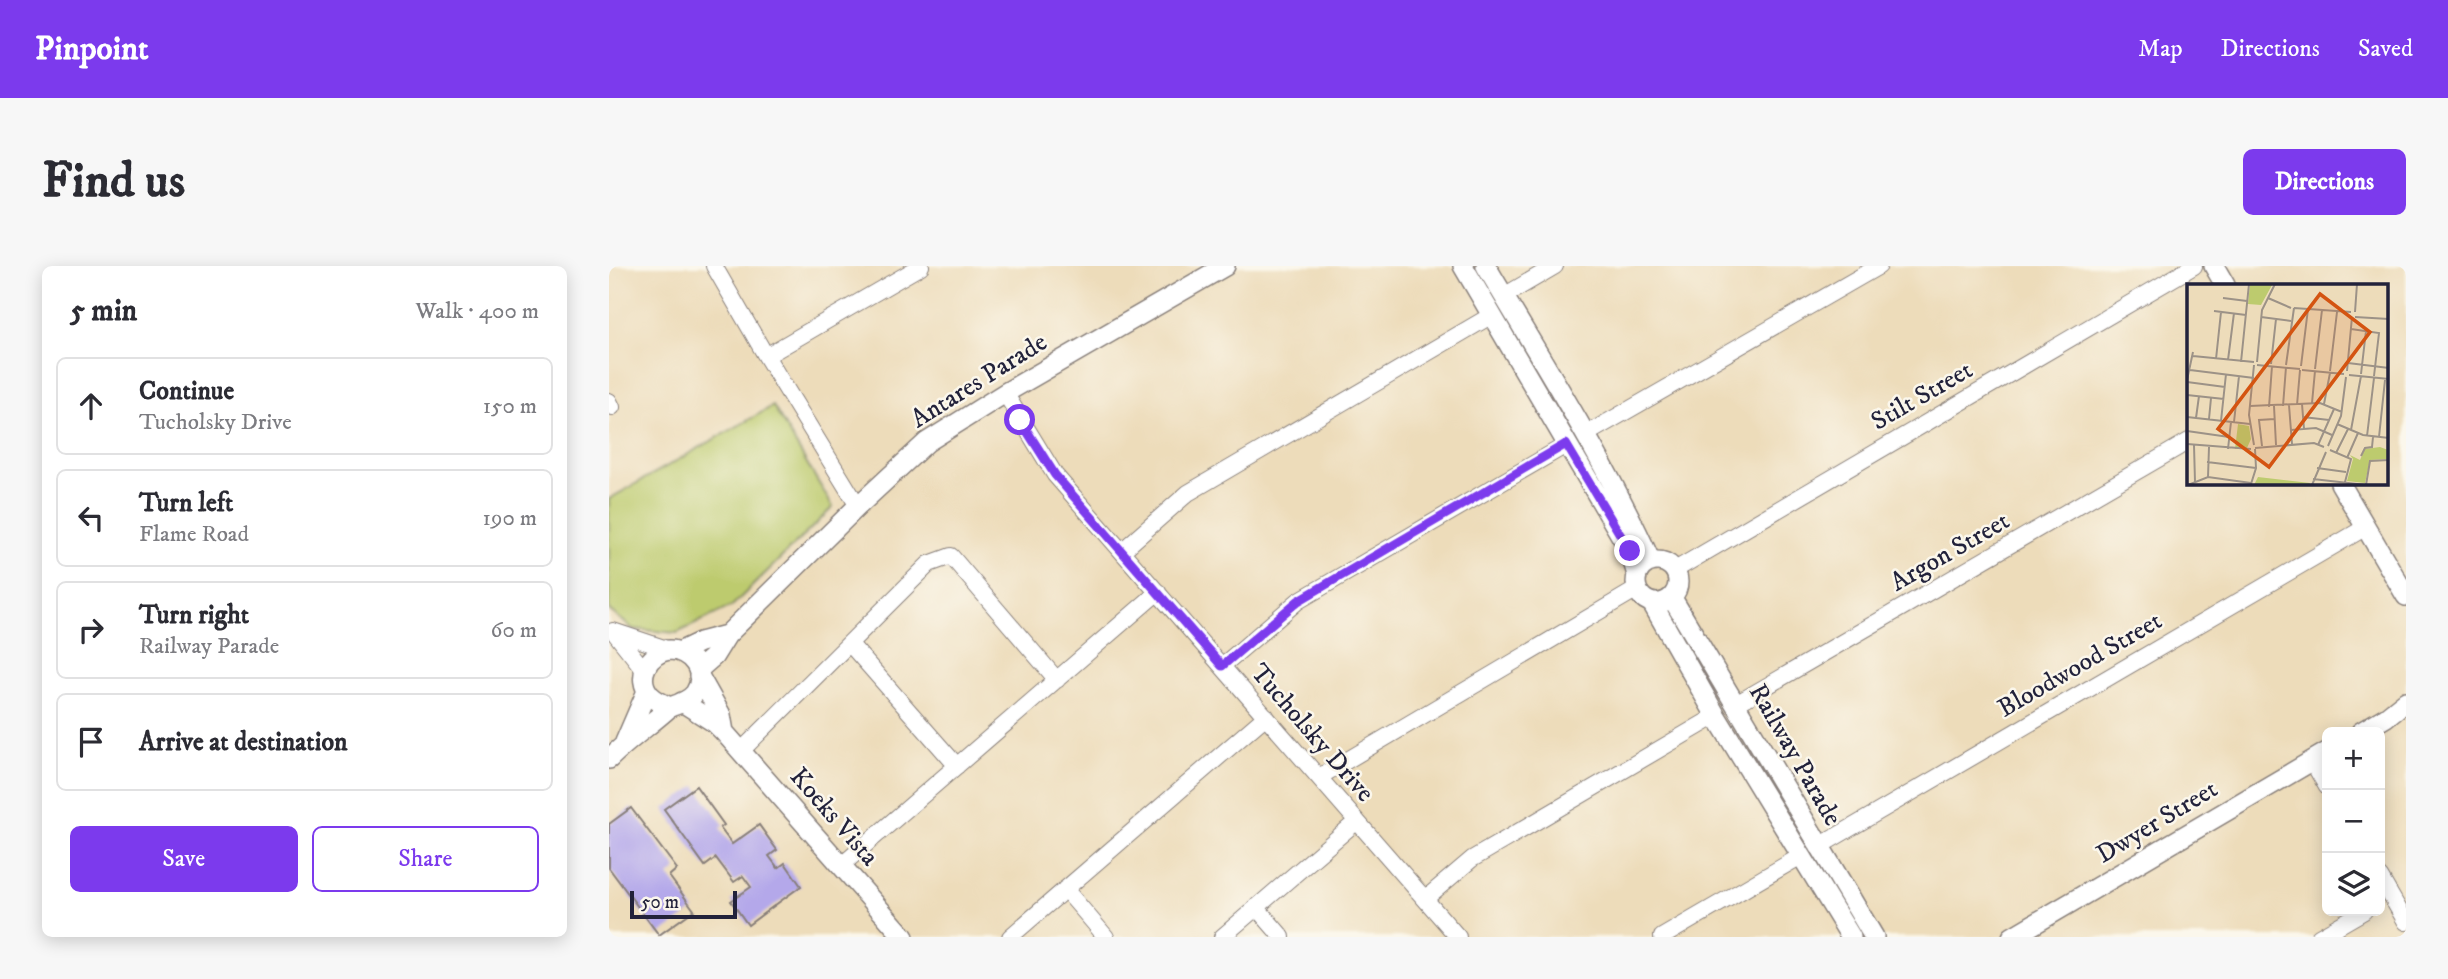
<!DOCTYPE html>
<meta charset="utf-8">
<style>
body{margin:0;font-family:"IM FELL DW Pica",serif;background:#f7f7f7;color:#2b2b33}
.controls{position:absolute;right:21px;bottom:21px;display:grid;overflow:hidden;border-radius:10px;box-shadow:0 4px 18px #0003}
.controls button{width:63px;height:63px;display:grid;place-items:center;padding:0;border:0;border-bottom:2px solid #e1e1e2;background:#fff;color:#2b2b33;font:35px sans-serif}
.scale{position:absolute;left:21px;bottom:18px;width:107px;box-sizing:border-box;padding-left:7px;border:4px solid #22223b;border-top:0;font-size:19px;line-height:24px;white-space:nowrap;color:#22223b;-webkit-text-stroke:5px #fbf7ec;paint-order:stroke}
.stop{position:absolute;width:21px;height:21px;margin:-16px;border:5px solid #7c3aed;border-radius:50%;background:#fff}
.stop.end{background:#7c3aed;border-color:#fff;box-shadow:0 2px 7px #0008}
.list{margin:0;padding:0;list-style:none}
h2{display:flex;justify-content:space-between;align-items:center;height:91px;margin:0;padding:0 28px;font-size:30px}
h2 small{font-size:23px;font-weight:400;color:#7c7c81}
.list li{display:grid;grid-template-columns:46px 1fr auto;gap:21px;align-items:center;box-sizing:border-box;height:98px;margin:0 14px 14px;padding:0 14px;border:2px solid #e1e1e2;border-radius:10px}
.list b{display:block;font-size:26px;white-space:nowrap}
.list p{margin:0;font-size:23px;white-space:nowrap;color:#7c7c81}
.list em{font-size:23px;font-style:normal;color:#7c7c81}
.actions{display:flex;gap:14px;padding:21px 28px}
.actions a{flex:1;padding:16px 0;border:2px solid #7c3aed;border-radius:10px;text-align:center;font-size:24px;color:#7c3aed}
.actions .main{background:#7c3aed;color:#fff}
.icon{flex:none;width:38px;height:38px;fill:none;stroke:currentColor;stroke-width:2;stroke-linecap:round;stroke-linejoin:round}
.map{position:relative;flex:none;width:1797px;height:671px;overflow:hidden;border-radius:10px}
header{display:flex;align-items:center;gap:42px;box-sizing:border-box;height:98px;padding:0 35px;background:#7c3aed;color:#fff}
header strong{font-size:33px}
nav{display:flex;gap:38px;margin-inline-start:auto;font-size:24px}
.intro{display:flex;align-items:center;justify-content:space-between;box-sizing:border-box;height:168px;padding:0 42px}
h1{margin:0;font-size:49px}
.button{padding:18px 32px;border-radius:10px;background:#7c3aed;color:#fff;font-size:24px;font-weight:700}
main{display:flex;gap:42px;padding:0 42px}
aside{flex:1;background:#fff;border-radius:10px;box-shadow:0 4px 18px #0003}
.map>svg:first-child{display:block}
</style>
<header>
<strong>Pinpoint</strong>
<nav><a>Map</a><a>Directions</a><a>Saved</a></nav>
</header>
<div class="intro"><h1>Find us</h1><a class="button">Directions</a></div>
<main>
<aside>
<h2>5 min<small>Walk · 400 m</small></h2>
<ul class="list">
<li><svg class="icon" aria-label="ahead" viewBox="0 0 24 24"><path d="M12 20V5M6 11l6-6 6 6"/></svg><div><b>Continue</b><p>Tucholsky Drive</p></div><em>150 m</em></li>
<li><svg class="icon" aria-label="left" viewBox="0 0 24 24"><path d="M17 20v-9H6M10 6l-5 5 5 5"/></svg><div><b>Turn left</b><p>Flame Road</p></div><em>190 m</em></li>
<li><svg class="icon" aria-label="right" viewBox="0 0 24 24"><path d="M7 20v-9h11M14 6l5 5-5 5"/></svg><div><b>Turn right</b><p>Railway Parade</p></div><em>60 m</em></li>
<li><svg class="icon" aria-label="arrive" viewBox="0 0 24 24"><path d="M6 21V4h12l-3 4 3 4H6"/></svg><div><b>Arrive at destination</b></div></li>
</ul>
<div class="actions"><a class="main">Save</a><a>Share</a></div>
</aside>
<div class="map">
<svg width="1797" height="671" viewBox="0 0 1797 671">
<rect width="100%" height="100%" fill="#fbf7ec"/>
<filter id="ink" filterUnits="userSpaceOnUse"><feTurbulence type="fractalNoise" baseFrequency=".0143" numOctaves="2"/><feDisplacementMap in="SourceGraphic" scale="14" xChannelSelector="R" yChannelSelector="G"/><feConvolveMatrix kernelMatrix="1 2 1 2 8 2 1 2 1" color-interpolation-filters="sRGB"/></filter>
<filter id="wash" filterUnits="userSpaceOnUse"><feTurbulence type="fractalNoise" baseFrequency=".00686" numOctaves="4" result="noise"/><feDisplacementMap in="SourceGraphic" scale="28" xChannelSelector="R" yChannelSelector="G"/><feGaussianBlur stdDeviation="1.57" result="paint"/><feColorMatrix in="noise" values="0 0 0 0 0 0 0 0 0 0 0 0 0 0 0 0 0 1.4 0 .05"/><feComposite in="paint" operator="in"/></filter>
<g filter="url(#wash)">
<rect width="100%" height="100%" fill="#eddcba"/>
<path fill="#bdcb6e" stroke="#707654" stroke-width="2" d="M164,140l60,101 -101,99 -55,27 -44,-4 -24,-19v-111z"/>
<g id="blocks">
<path fill="#b4a8ea" d="M87,520l28,39 -4,3 12,16 27,-19 18,25 -8,6 9,12 7,-5 16,23 -53,39 -17,-24 20,-14 -8,-11 -9,6 -18,-24 -11,8 -41,-57z
M22,542l46,61 -8,7 25,34 -35,25 -50,-67v-44z"/>
</g>
</g>
<g filter="url(#ink)">
<use href="#blocks" fill-opacity="0" stroke="#887f7a" stroke-width="2"/>
<g fill="none" stroke-linecap="round" stroke-linejoin="round">
<g stroke="#887f7a" stroke-width="18">
<path id="minor" d="M105,0l52,90 92,150
M895,30l51,-30
M157,90l155,-90
M396,127l50,82 403,462
M0,135l3,6
M976,169l294,-169
M513,285l66,-58 304,-178
M1066,304l519,-304
M4,365l57,19
M5,366l31,39
M241,378l107,122
M613,400l76,-65 268,-156
M1127,438l453,-263
M132,485l188,-187 22,-8 106,124
M1703,495l15,26
M710,511l318,-188
M1209,581l548,-320
M233,599l316,-273
M1771,611l26,45
M456,623l41,48
M816,633l47,-40 244,-143
M647,641l26,30
M401,671l256,-221
M613,671l135,-116
M1053,671l139,-81
M1710,671l45,-26"/>
</g>
<g stroke="#887f7a" stroke-width="22">
<path id="tertiary" d="M854,0l167,285 7,24
M877,0c57,97 119,193 165,296
M1605,0l11,19
M1731,217l66,113
M1027 316a21 21 0 1 1 42 0a21 21 0 1 1-42 0Z
M1063,332l202,339
M1043,337l64,113 135,221
M60,384c21,0 40,22 26,43 -6,8 -16,11 -25,14 -7,-3 -14,-6 -20,-12 -15,-18 -2,-41 19,-45z
M72,385l19,-9 27,-7
M89,404l16,-14 13,-21 131,-129 69,-64 78,-49 220,-127
M90,410l22,39 3,17
M73,436l33,21 9,9 180,205
M1752,466l25,-15 20,-16
M16,476l22,-51
M0,493c19,-19 41,-34 61,-52
M1403,671l315,-185"/>
</g>
<use href="#minor" stroke="#fff" stroke-width="16"/>
<use href="#tertiary" stroke="#fff" stroke-width="19"/>
</g>
</g>
<g fill="none" stroke-linecap="round" stroke-linejoin="round" filter="url(#ink)">
<path stroke="#7c3aed" stroke-width="9" d="M411,154l35,55 167,191 76,-65 268,-157 64,107"/>
</g>
<g text-anchor="middle" dominant-baseline="central" stroke-width="5" stroke-linejoin="round" paint-order="stroke">
<g font-size="26" fill="#22223b" stroke="#fbf7ec">
<text transform="translate(370 115) rotate(-32)">Antares Parade</text>
<text transform="translate(1313 130) rotate(-30)">Stilt Street</text>
<text transform="translate(1341 286) rotate(-30)">Argon Street</text>
<text transform="translate(1471 399) rotate(-30)">Bloodwood Street</text>
<text transform="translate(703 467) rotate(49)">Tucholsky Drive</text>
<text transform="translate(1186 489) rotate(60)">Railway Parade</text>
<text transform="translate(225 551) rotate(49)">Koeks Vista</text>
<text transform="translate(1548 556) rotate(-31)">Dwyer Street</text>
</g>
</g>
<g transform="translate(1578 18)">
<rect width="201" height="201" fill="#eddcba"/>
<path d="M63,0l22,1 -11,20 -13,-1zM51,140l11,2 2,13 -4,9 -12,1zM193,163l8,3v9l-18,1 -5,23 -18,-2 6,-22 -3,-4 10,5 5,-11zM71,193l52,6 -1,2h-55z" fill="#bdcb6e"/>
<path fill="none" stroke="#9c9287" stroke-width="2" d="M36,14l24,3M81,14l23,10M107,24l57,4M27,27l32,4M168,28l2,-28M74,33l30,4M168,33l34,2M164,45l28,4 -5,43M6,72l61,6M29,75l5,-47M41,76l6,-47M54,78l8,-78M70,78l5,-52 13,-26M161,79l41,5M84,80l5,-45M70,81l43,4M99,81l8,-57M114,82l7,-57M128,85l7,-59M3,86l64,8M115,86l42,4M143,87l7,-59M160,87l5,-54M174,90l5,-43M162,91l40,4M0,96l6,-28M0,98l38,5M0,111l37,4M125,119l3,-32M115,120l2,25M137,120l6,-31M102,121l3,39M110,121l3,-35M63,122l70,-3 22,9M87,122l2,39M96,122l3,-39M82,123l3,-41M0,133l63,7M116,133l26,3M9,134l3,-22M22,135l2,-21M34,137l5,-47M47,138l5,-46M150,140l26,11 26,3M104,146l25,-2 16,7M164,146l10,-54M0,147l42,6M180,152l7,-58M192,153l6,-57M0,160l64,5M7,161l1,37M67,161l-5,-30 5,-50M131,161l16,-36M75,162l-3,-26 16,-1M141,162l13,-30 5,-39M68,164l59,-5 10,4M41,165l3,-27M143,166l21,9 -6,23M149,169l12,-24M174,172l4,-8 7,-1 1,-10M160,174l11,-25M20,178l49,6M130,184l29,4M21,193l1,-30M126,195l53,6M64,200l5,-16 -1,-19M1,201l20,-8 43,6M125,201l14,-33M179,201l4,-24 19,-1"/>
<path fill="#d45411" fill-opacity="0.15" stroke="#d45411" stroke-width="3.5" d="M133,10l50,38 -101,135 -51,-38z"/>
<rect width="201" height="201" fill="none" stroke="#22223b" stroke-width="3.5"/>
</g>
</svg>
<div class="controls">
<button>+</button>
<button>−</button>
<button><svg class="icon" aria-label="layers" viewBox="0 0 24 24"><path d="M12 4l9 5-9 5-9-5zM3 14l9 5 9-5"/></svg></button>
</div>
<div class="scale">50 m</div>
<div class="stop" style="left:411px;top:154px"></div>
<div class="stop end" style="left:1021px;top:285px"></div>
</div>
</main>
